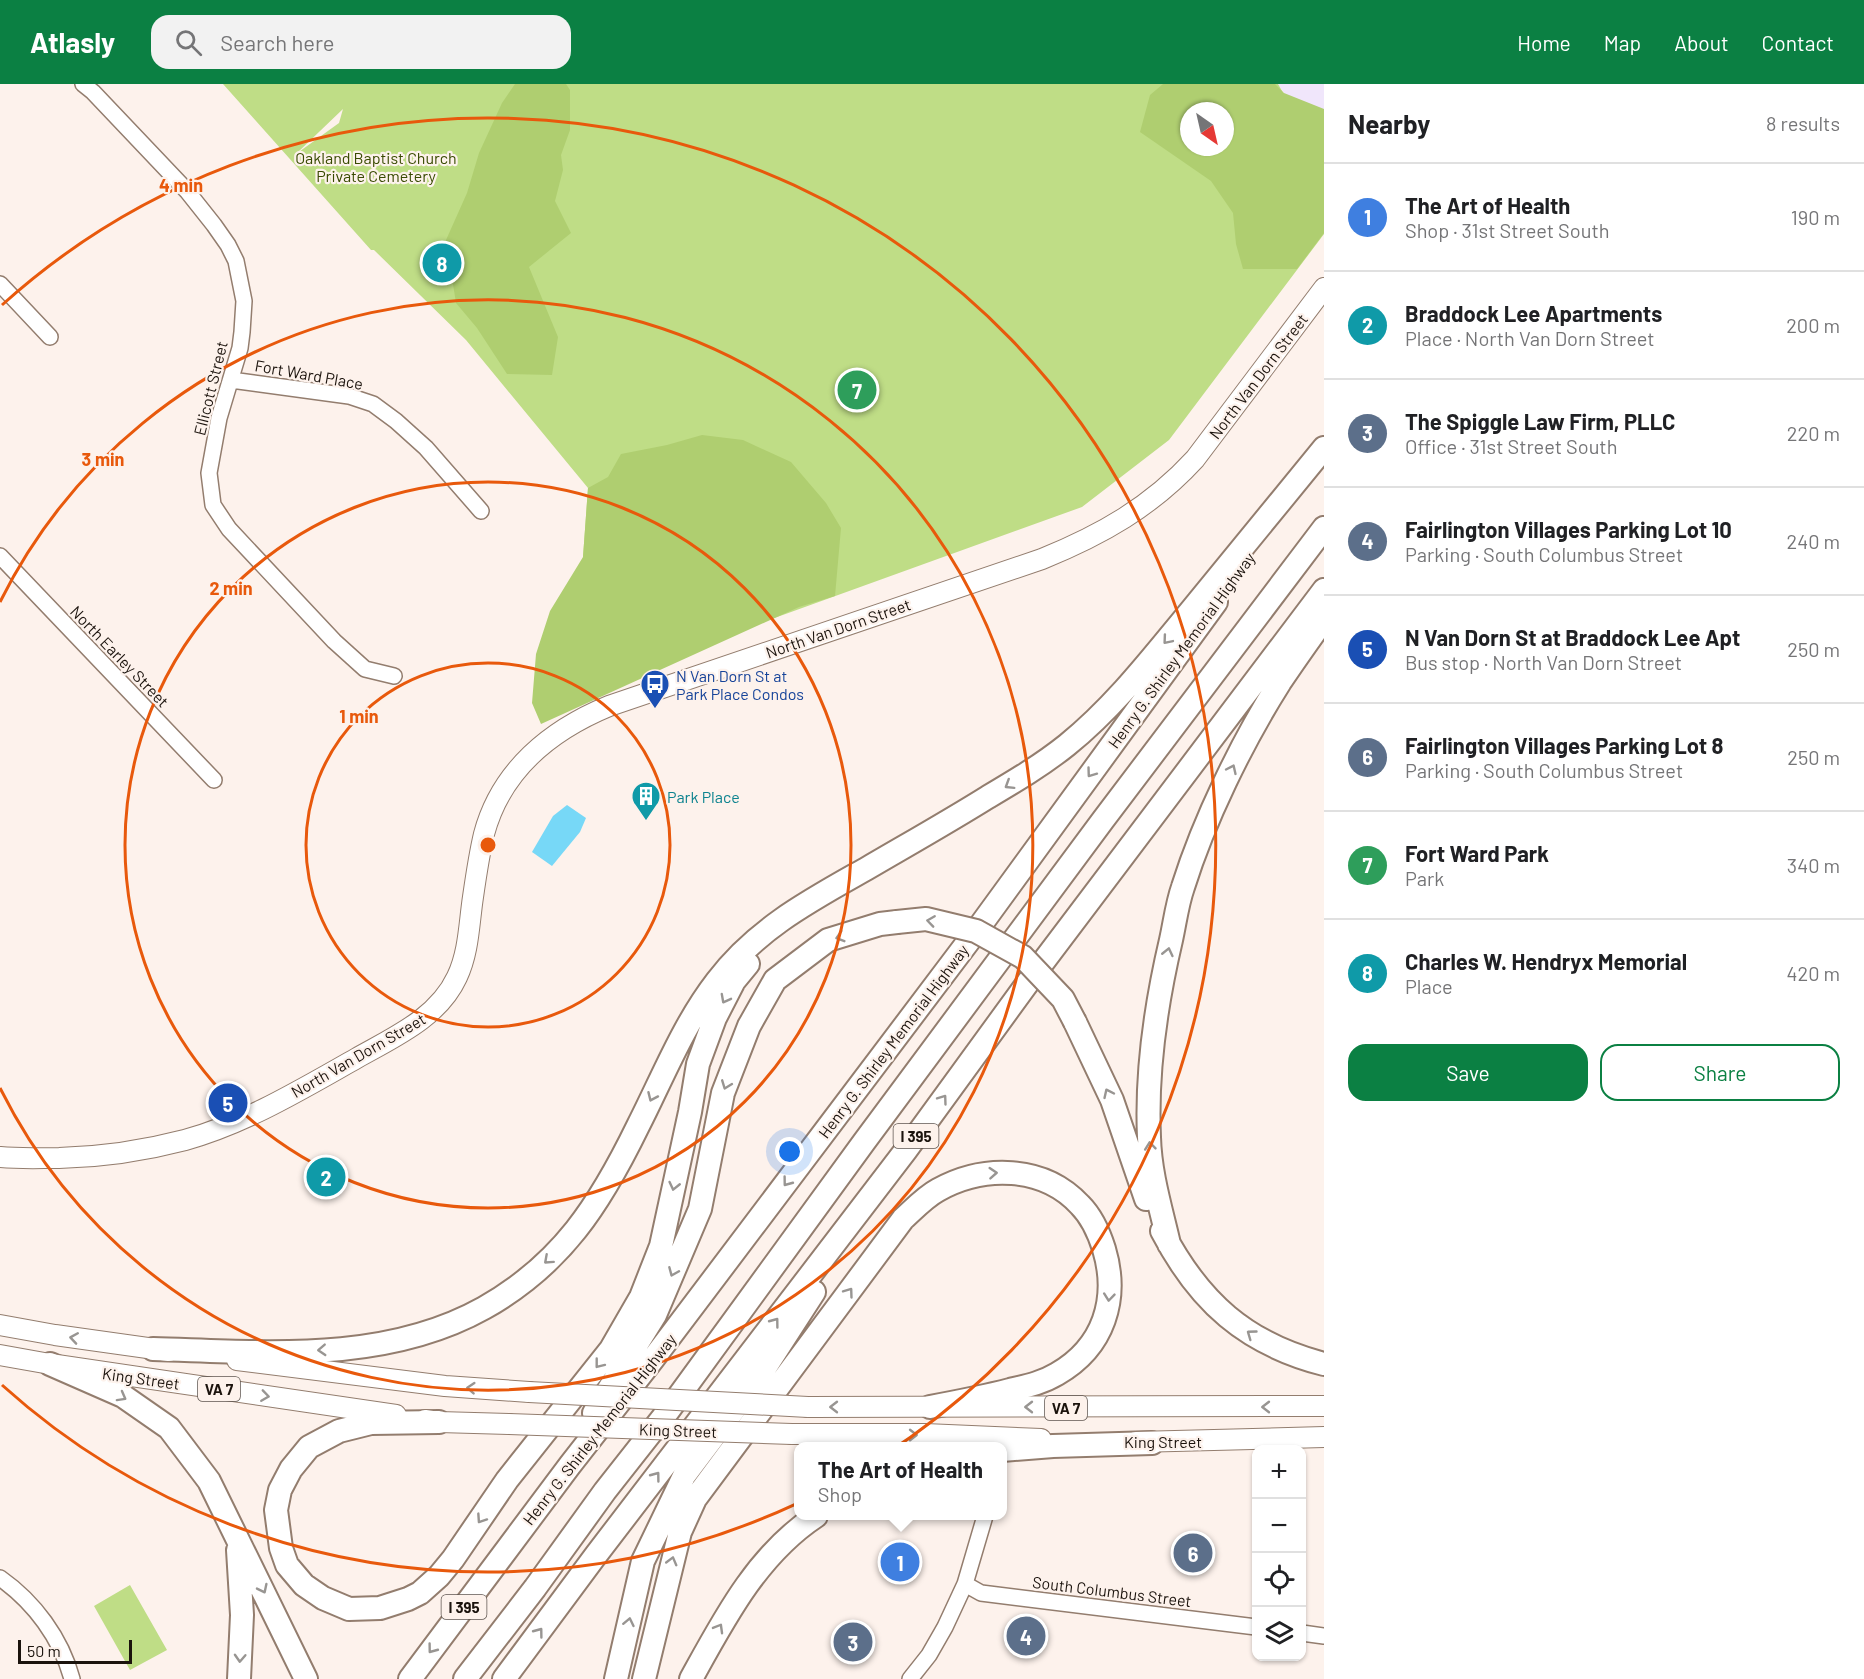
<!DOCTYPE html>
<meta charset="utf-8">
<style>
body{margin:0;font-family:Barlow,sans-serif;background:#f2f2f2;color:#202124}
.controls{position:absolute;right:18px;bottom:18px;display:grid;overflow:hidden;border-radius:12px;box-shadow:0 2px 4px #0004}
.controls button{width:54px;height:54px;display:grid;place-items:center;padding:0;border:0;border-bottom:2px solid #e0e0e0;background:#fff;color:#202124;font:30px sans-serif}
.compass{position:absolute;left:1180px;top:18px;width:54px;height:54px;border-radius:50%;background:#fff;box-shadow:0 2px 4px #0004;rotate:146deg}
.scale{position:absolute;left:18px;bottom:15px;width:114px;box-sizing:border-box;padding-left:6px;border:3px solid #1b130d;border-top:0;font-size:16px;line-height:21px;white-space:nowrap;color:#1b130d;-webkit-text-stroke:4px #fdf2ec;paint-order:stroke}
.you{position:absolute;left:790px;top:1068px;width:21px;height:21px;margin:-15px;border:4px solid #fff;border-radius:50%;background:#1a73e8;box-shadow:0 0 0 9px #1a73e833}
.badge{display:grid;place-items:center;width:39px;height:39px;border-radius:50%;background:#0b8043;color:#fff;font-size:20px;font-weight:700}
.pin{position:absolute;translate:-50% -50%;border:3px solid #fff;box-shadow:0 2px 6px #0006}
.popup{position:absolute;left:794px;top:1358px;width:213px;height:78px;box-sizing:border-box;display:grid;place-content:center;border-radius:12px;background:#fff;filter:drop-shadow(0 2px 4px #0005);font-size:20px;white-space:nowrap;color:#757577}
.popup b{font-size:22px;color:#202124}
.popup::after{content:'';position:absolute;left:50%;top:100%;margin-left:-12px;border:12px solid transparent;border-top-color:#fff}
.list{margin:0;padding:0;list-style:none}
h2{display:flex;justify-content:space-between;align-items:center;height:78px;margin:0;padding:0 24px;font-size:26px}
h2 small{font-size:20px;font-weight:400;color:#757577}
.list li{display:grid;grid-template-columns:39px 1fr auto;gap:18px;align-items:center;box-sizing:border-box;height:108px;padding:0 24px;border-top:2px solid #e0e0e0}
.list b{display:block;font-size:22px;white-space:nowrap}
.list p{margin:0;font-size:20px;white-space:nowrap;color:#757577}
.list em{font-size:20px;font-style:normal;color:#757577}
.actions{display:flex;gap:12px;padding:18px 24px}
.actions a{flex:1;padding:14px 0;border:2px solid #0b8043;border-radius:18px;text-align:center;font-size:21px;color:#0b8043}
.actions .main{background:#0b8043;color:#fff}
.icon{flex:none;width:33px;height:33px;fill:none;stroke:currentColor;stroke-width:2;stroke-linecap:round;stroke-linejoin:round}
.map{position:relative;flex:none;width:1324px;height:1595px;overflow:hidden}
header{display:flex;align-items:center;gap:36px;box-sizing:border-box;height:84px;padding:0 30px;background:#0b8043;color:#fff}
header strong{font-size:28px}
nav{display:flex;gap:33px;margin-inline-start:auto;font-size:21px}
.search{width:420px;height:54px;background:#f2f2f2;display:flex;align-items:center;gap:15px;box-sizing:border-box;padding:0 21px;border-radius:18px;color:#757577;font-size:22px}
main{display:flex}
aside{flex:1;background:#fff}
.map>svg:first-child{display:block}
</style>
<header>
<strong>Atlasly</strong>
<div class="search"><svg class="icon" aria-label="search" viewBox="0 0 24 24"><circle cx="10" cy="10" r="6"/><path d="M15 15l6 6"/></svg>Search here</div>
<nav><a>Home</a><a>Map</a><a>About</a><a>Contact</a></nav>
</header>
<main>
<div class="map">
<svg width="1324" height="1595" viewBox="0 0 1324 1595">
<rect width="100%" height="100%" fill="#fdf2ec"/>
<path fill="#f0e6fb" d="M1278,0h46v79l-40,-70z"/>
<path fill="#bfdd86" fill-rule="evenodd" d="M223,0h1055l46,79v71l-155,206 -87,67 -446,161 -53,-111 5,-69 -122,-148 -92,-90h-3zM343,25l-4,14 -43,31zM1189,27h36v36h-36z
M130,1501l37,65 -37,20 -36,-64z"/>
<path fill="#afce70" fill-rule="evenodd" d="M515,0h51l4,6v40l-9,25 2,15 -8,31 16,32 -42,34 29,70 -6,38 -45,-1 -30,-46 -21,-25 -10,-63 21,-47 12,-40 23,-50z
M1163,0h112l9,9 40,16v124l-27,36h-54l-7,-25 -3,-31 -22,-32 -71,-49 10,-37zM1189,27h36v36h-36z
M702,351l41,5 48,22 35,41 15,25 -6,68 -36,11 -258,117 -9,-21 4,-49 14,-43 33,-54 5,-69 20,-11 13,-23 46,-9z"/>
<path fill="#77d8f7" d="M567,721l19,13 -6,14 -28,34 -20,-14 21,-36z"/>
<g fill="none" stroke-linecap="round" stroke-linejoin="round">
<g stroke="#937d6e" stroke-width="18">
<path id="minor" d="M83,0l10,8 94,99 27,34 14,20 8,16 8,40 -2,31 -2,16 -21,70 -10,55 4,32 16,24 105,112 31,28 29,7
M0,200l50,53
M231,296l118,16 24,8 23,17 30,27 55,63
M0,472l214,224
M0,1494c34,24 61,60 72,101
M965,1500l16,9 275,34
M1302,1549l22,3
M910,1595l19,-24 16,-28 20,-43 20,-68"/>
</g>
<g stroke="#937d6e" stroke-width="22">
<path id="major" d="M0,1073c19,2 39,1 59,1 43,-1 84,-7 126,-18 61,-17 117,-51 172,-82 37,-21 81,-40 100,-81 12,-25 12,-54 16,-80 3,-21 6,-42 11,-63 17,-64 67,-104 125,-128l433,-147c59,-24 109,-52 153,-100l129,-171
M0,1241l55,10 114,16
M0,1271l50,9 346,51
M237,1276l208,26 84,6
M808,1323l516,-1
M425,1336l14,2 70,2
M792,1350h133l116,5
M1136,1358l188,-5"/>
</g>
<g stroke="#937d6e" stroke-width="26">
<path id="highway" d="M1075,938l37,78 34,99
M1162,1147c37,71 84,113 162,133
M1169,1160c-8,-35 -19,-70 -20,-107 -3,-66 7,-133 22,-197 4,-18 6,-36 12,-53 21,-67 59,-145 97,-205 14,-21 29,-42 44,-63
M153,1265c110,3 231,15 331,-41 78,-44 116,-104 154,-182 25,-49 45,-101 79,-145 39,-52 94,-81 149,-112 41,-24 82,-47 122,-72 27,-16 54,-32 79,-52 47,-38 84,-86 122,-132 45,-55 90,-110 135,-165
M50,1280l73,32 46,32 40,53 97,198
M594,1329l61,-98 45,-106 23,-116 26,-67 26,-46 53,-40 52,-16 17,-2
M439,1338l-68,1 -32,8 -30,16 -18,22 -11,21 -4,20 5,38 6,17 17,20 19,13 26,11 31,-1 28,-9 12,-6 19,-17 14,-17 54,-79 104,-131 30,-52 20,-51 29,-134 8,-48 17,-46 19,-37 14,-17
M1002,1366l51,-4 99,-3
M238,1466l4,65 -3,64
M410,1595l160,-214 83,-106 324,-429 239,-328
M465,1595l70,-91 70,-97 63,-80 196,-269 239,-322 221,-292
M504,1595l92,-124 310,-405 131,-180 287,-380
M616,1595l27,-118 41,-85 79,-105 51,-79
M644,1595l36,-147 15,-33 208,-280c11,-10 22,-22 35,-29 45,-25 105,-25 142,15 12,12 19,28 24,44 15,50 0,98 -47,125 -15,9 -30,12 -47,16 -27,7 -53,12 -80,17
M691,1595c33,-60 66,-124 125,-163"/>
</g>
<use href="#minor" stroke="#fff" stroke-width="15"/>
<use href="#major" stroke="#fff" stroke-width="20"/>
<use href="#highway" stroke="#fff" stroke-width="22"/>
<g stroke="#937d6e" stroke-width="22" stroke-linecap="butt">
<path id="major-bridge" d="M529,1308l279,15
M509,1340l283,10"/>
</g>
<g stroke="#937d6e" stroke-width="26" stroke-linecap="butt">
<path id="highway-bridge" d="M897,838l29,-3 50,12 47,26 40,42 12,23"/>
</g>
<use href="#major-bridge" stroke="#fff" stroke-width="20"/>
<use href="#highway-bridge" stroke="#fff" stroke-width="22"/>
</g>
<defs><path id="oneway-chevron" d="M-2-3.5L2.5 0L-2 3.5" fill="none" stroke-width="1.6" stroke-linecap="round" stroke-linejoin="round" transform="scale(1.5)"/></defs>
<g stroke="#989592">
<use href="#oneway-chevron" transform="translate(1167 556) rotate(130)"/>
<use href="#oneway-chevron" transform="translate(1232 685) rotate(-65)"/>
<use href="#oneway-chevron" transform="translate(1091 689) rotate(126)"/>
<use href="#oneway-chevron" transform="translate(1009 701) rotate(148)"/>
<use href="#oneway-chevron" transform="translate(931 837) rotate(-172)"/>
<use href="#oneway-chevron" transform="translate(840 853) rotate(163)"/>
<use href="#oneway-chevron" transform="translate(1168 868) rotate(-77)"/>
<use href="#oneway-chevron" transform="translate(725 915) rotate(118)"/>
<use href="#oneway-chevron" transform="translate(726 1001) rotate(111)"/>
<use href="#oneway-chevron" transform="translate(1108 1009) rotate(-115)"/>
<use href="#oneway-chevron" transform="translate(652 1013) rotate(114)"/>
<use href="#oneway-chevron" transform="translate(943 1015) rotate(-54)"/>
<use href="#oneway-chevron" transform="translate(1150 1062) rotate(-96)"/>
<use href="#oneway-chevron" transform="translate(993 1089) rotate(-4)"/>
<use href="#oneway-chevron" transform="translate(787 1098) rotate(127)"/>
<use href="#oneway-chevron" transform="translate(674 1102) rotate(103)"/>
<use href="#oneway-chevron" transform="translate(548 1176) rotate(138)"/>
<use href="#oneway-chevron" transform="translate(673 1188) rotate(113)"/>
<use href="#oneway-chevron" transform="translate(849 1208) rotate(-54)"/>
<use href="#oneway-chevron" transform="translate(1109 1213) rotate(96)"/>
<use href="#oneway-chevron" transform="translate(775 1238) rotate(-53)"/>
<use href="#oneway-chevron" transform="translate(1251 1250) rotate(-144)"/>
<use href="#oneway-chevron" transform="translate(74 1254) rotate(-171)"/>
<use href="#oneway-chevron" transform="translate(322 1266) rotate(177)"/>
<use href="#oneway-chevron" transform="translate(599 1280) rotate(128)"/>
<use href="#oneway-chevron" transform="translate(471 1304) rotate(-176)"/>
<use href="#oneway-chevron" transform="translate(265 1312) rotate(8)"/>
<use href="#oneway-chevron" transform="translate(122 1313) rotate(29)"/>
<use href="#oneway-chevron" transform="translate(834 1323) rotate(-180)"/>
<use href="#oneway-chevron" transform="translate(1029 1323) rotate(-180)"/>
<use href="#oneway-chevron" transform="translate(1266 1323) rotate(180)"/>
<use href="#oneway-chevron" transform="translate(913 1351)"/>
<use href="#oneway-chevron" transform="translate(656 1392) rotate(-53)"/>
<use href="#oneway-chevron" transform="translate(481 1435) rotate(124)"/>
<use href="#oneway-chevron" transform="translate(672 1477) rotate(-75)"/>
<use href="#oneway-chevron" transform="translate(263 1505) rotate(64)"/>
<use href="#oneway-chevron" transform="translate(629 1538) rotate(-78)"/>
<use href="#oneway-chevron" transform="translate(719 1544) rotate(-60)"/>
<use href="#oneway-chevron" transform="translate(539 1548) rotate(-53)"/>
<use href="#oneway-chevron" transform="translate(432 1565) rotate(127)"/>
<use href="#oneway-chevron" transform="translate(240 1574) rotate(93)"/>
</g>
<g fill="none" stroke="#e8590c" stroke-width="3">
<circle cx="488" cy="761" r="182"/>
<circle cx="488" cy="761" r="363"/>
<path d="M0 518A545 545 0 1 1 0 1004"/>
<path d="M2 221A727 727 0 1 1 2 1301"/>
</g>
<defs>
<g id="bus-pin" transform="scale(1.5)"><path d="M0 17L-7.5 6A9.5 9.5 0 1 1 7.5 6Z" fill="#1a4fb4" stroke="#fdf2ec"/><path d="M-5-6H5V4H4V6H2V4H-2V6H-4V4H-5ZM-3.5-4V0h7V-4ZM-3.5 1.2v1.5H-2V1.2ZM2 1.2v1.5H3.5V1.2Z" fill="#fff"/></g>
<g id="building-pin" transform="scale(1.5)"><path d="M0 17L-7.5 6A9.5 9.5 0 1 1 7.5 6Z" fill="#0f9aa8" stroke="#fdf2ec"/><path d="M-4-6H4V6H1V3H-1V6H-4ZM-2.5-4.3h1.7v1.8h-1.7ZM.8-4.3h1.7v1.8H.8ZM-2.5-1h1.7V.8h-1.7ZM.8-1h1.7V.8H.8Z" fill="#fff"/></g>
</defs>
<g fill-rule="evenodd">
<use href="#bus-pin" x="655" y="600"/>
<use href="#building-pin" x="646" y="712"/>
</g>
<g text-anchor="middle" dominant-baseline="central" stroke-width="4.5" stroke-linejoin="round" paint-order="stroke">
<g fill="#fdf2ec" stroke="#5f5650" stroke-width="1.5">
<rect x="893.5" y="1040" width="45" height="24" rx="4.5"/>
<rect x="198" y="1293" width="42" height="24" rx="4.5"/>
<rect x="1045" y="1312" width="42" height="24" rx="4.5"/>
<rect x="441.5" y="1511" width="45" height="24" rx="4.5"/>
</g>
<g font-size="15" font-weight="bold" fill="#1b130d">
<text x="916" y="1052">I 395</text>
<text x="219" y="1305">VA 7</text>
<text x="1066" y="1324">VA 7</text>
<text x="464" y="1523">I 395</text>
</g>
<g font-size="16" fill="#384a01" stroke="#fdf2ec">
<text x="376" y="73">Oakland Baptist Church<tspan x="376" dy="18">Private Cemetery</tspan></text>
</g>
<g font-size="16" fill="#1b130d" stroke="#fdf2ec">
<text transform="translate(309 290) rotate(10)">Fort Ward Place</text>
<text transform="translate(1258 292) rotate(-53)">North Van Dorn Street</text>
<text transform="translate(210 304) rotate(-76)">Ellicott Street</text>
<text transform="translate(838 544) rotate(-19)">North Van Dorn Street</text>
<text transform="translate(1181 566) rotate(-54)">Henry G. Shirley Memorial Highway</text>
<text transform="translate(120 572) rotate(46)">North Earley Street</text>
<text transform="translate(893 957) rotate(-53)">Henry G. Shirley Memorial Highway</text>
<text transform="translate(358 971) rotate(-30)">North Van Dorn Street</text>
<text transform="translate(141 1294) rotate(8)">King Street</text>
<text transform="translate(599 1345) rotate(-52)">Henry G. Shirley Memorial Highway</text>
<text transform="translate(678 1346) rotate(2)">King Street</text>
<text x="1163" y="1357">King Street</text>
<text transform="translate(1112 1507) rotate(7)">South Columbus Street</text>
</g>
<g font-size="16" fill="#164399" stroke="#fdf2ec" text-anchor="start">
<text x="676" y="591">N Van Dorn St at<tspan x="676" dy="18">Park Place Condos</tspan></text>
</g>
<g font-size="16" fill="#0d838f" stroke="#fdf2ec" text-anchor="start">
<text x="667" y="712">Park Place</text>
</g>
</g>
<circle cx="488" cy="761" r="9" fill="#e8590c" stroke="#fdf2ec" stroke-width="3"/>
<g font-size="18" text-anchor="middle" font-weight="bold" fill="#e8590c" stroke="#fdf2ec" stroke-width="4.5" stroke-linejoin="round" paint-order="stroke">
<text x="181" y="108">4 min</text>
<text x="103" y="382">3 min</text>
<text x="231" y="511">2 min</text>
<text x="359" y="639">1 min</text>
</g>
</svg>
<div class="controls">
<button>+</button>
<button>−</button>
<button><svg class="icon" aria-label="locate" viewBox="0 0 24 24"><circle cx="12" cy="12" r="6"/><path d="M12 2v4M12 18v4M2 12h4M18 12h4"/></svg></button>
<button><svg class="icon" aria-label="layers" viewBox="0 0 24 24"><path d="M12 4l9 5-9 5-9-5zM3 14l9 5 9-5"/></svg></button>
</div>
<svg class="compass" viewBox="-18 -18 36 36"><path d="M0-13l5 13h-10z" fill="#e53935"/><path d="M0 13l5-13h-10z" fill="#757577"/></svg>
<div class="scale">50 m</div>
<div class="you"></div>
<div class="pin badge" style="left:900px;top:1478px;background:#3f7fe0">1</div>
<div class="popup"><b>The Art of Health</b>Shop</div>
<div class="pin badge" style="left:326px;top:1093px;background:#0f9aa8">2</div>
<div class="pin badge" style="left:853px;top:1558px;background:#5c6f8a">3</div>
<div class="pin badge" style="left:1026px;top:1552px;background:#5c6f8a">4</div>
<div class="pin badge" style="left:228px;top:1019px;background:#1a4fb4">5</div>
<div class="pin badge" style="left:1193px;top:1469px;background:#5c6f8a">6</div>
<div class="pin badge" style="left:857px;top:306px;background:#2e9e5b">7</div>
<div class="pin badge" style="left:442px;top:179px;background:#0f9aa8">8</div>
</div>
<aside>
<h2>Nearby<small>8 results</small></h2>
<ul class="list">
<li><span class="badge" style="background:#3f7fe0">1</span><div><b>The Art of Health</b><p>Shop · 31st Street South</p></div><em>190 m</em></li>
<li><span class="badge" style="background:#0f9aa8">2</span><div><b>Braddock Lee Apartments</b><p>Place · North Van Dorn Street</p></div><em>200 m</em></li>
<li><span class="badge" style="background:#5c6f8a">3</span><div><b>The Spiggle Law Firm, PLLC</b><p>Office · 31st Street South</p></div><em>220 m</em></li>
<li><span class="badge" style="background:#5c6f8a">4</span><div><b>Fairlington Villages Parking Lot 10</b><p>Parking · South Columbus Street</p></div><em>240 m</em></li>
<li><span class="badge" style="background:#1a4fb4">5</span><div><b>N Van Dorn St at Braddock Lee Apt</b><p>Bus stop · North Van Dorn Street</p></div><em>250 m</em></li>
<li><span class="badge" style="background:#5c6f8a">6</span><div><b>Fairlington Villages Parking Lot 8</b><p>Parking · South Columbus Street</p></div><em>250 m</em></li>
<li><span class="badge" style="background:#2e9e5b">7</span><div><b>Fort Ward Park</b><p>Park</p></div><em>340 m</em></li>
<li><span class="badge" style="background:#0f9aa8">8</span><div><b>Charles W. Hendryx Memorial</b><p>Place</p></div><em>420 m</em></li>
</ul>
<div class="actions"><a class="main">Save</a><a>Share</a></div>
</aside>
</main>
